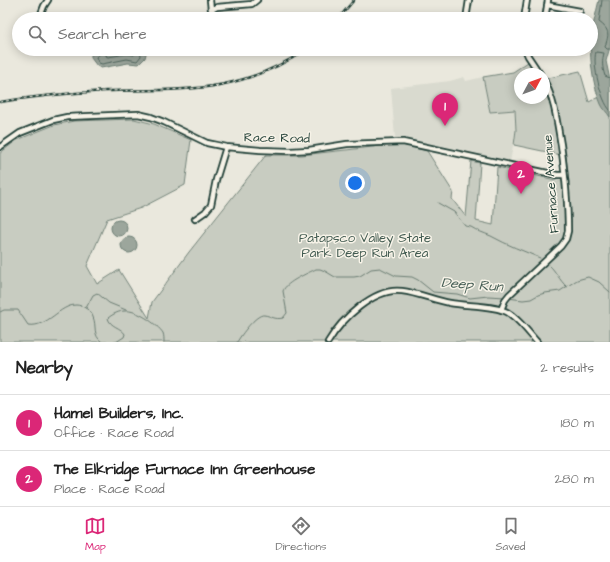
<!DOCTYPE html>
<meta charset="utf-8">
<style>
body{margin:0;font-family:"Architects Daughter",sans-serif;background:#f6f6f6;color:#222}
.compass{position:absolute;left:514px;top:68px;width:36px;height:36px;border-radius:50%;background:#fff;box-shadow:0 2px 10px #0003;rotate:49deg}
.you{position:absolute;left:355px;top:183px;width:14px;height:14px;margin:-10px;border:3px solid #fff;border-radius:50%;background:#1a73e8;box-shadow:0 0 0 6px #1a73e833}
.badge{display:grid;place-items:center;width:26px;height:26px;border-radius:50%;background:#db2777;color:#fff;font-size:13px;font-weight:700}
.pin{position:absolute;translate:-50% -33px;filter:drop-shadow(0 1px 2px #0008)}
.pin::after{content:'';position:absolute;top:21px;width:14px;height:12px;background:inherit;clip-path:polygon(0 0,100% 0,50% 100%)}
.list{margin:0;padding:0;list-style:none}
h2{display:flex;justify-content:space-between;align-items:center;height:52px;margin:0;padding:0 16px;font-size:17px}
h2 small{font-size:13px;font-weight:400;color:#767676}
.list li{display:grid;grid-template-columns:26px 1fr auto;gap:12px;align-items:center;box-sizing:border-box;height:56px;padding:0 16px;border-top:1px solid #e0e0e0}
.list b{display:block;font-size:15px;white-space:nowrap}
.list p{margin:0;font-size:13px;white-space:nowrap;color:#767676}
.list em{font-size:13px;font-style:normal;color:#767676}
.icon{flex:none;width:22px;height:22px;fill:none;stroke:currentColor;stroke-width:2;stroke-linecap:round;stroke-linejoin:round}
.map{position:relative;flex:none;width:610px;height:342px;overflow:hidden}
.search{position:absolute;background:#fff;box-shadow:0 2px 10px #0003;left:12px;right:12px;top:12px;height:44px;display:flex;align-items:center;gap:10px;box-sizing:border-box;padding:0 14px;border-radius:22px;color:#767676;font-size:15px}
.sheet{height:164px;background:#fff}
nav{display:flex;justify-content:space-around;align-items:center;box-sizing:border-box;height:56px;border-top:1px solid #e0e0e0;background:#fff;font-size:11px;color:#767676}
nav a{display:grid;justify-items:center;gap:2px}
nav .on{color:#db2777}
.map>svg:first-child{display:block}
</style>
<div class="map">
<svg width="610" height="342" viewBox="0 0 610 342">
<rect width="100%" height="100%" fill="#eae8dd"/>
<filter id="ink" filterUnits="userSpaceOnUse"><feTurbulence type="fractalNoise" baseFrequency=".025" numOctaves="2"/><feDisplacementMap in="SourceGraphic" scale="8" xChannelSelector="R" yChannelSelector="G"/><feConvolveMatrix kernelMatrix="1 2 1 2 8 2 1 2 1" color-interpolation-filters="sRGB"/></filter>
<g filter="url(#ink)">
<path fill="#d9dacf" d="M464,77l2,4 17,-4 7,35 25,-2 1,20 -6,32 -31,-6 -73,-18h-11l-4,-50 59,-7z"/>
<path fill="#c8ccc1" stroke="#74847a" d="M528,62l8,12h-16v24h24v-19l36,-8 9,31 21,-11v251h-610v-189l17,-13 37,-15 20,-4 60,-2 20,5 37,16 -6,45 -44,23 -34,11 -20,47 10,18 22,-14 30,48 3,-16 37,-50 77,-97h36l88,-10h13l24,6 26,41 -1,7 14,18 5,-56 9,2 -4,58 17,4 4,-58 72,16 -3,-27 -52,-11 2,-15 -1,-20 -25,2 -7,-35 30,-5z"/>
<path fill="#9ca69c" stroke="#6a7c72" d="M599,0h11v47l-4,14 4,19v37c-3,-5 -7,-8 -9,-13 -9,-20 -13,-53 -9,-74 2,-10 5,-20 7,-30z
M103,49h40l3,5 -1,4 -6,6 -11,-1 -27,5 -4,-2 -6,-8v-3l2,-2z
M111 228a8 8 0 1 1 16 0a8 8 0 1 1-16 0Z
M121 245a8 8 0 1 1 16 0a8 8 0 1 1-16 0Z"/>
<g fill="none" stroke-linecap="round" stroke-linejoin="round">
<path stroke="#51675e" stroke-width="1" d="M602,0l-3,22c11,8 10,12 6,25l2,2h3
M102,49l-1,4 -5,4 3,6 3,1 25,-5 10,2 4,-5 -1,-7
M107,49l-1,7 2,1 19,-3 7,1 1,-1v-5
M610,78l-5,-2c-3,-9 -3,-15 -1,-23l-8,-1c-4,12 5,49 14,58"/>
<path stroke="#6a7c72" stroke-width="1" d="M438,203l16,9 11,14 6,1c6,4 13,6 20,9 16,9 33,15 49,22
M549,265c7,6 10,15 18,22
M508,298l15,2 8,-1 7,-4 7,-2 15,-2 17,-11 11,-3 11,5 11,10
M86,308l7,-13 4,-2 12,10 17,7
M0,312l4,-2h14l10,15c20,3 31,-20 48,-20 6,0 15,5 17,12 4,9 -1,18 9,25
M116,342l8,-5 1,-3c-4,-7 -15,-7 -17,-16 5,-4 11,-7 17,-7 11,-2 32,13 38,22 1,3 1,6 1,9
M237,342c4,-7 19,-28 27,-27 8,1 10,5 19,3l4,-5 -4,-22c3,-9 25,-18 33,-22h4l5,2 10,6h19l6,-1 11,-7 9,-1 16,8 16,1 6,3 15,12 24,2 13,4 18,-2 17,1"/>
<g stroke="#1f3d34" stroke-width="8">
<path id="minor" d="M210,0l1,10 6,-3 35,-3 5,-4
M547,5l33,6
M39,19l5,-13 4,-6
M466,19l3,-19
M524,19l3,-19
M545,19l3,-19
M525,49l3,7 12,18
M0,147l20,-14 33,-13 14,-3 71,-3 13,3 13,5 43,21 19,4 34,3 30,1 19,-1 38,-6 56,-2 154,33h7
M195,219l10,-7 6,-7 5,-25 10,-33
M501,310l4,-10 4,-5 52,-49 5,-7 2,-8c0,-28 -3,-57 -7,-86 -4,-23 -6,-44 -17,-65
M328,342c13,-22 46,-55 74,-51 16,2 32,9 48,12 15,3 44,2 57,9 11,6 21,20 30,30"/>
</g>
<use href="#minor" stroke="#f7f3e8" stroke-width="4.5"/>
<g stroke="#1f3d34" stroke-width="2.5">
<path id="rail" d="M338,19l16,-19
M0,102c35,-6 70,-9 106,-11 77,-2 132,4 201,-42"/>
</g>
<use href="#rail" stroke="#f7f3e8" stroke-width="1" stroke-dasharray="3" stroke-linecap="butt"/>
</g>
</g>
<g text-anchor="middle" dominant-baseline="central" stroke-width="3" stroke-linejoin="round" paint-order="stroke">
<g font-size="13" fill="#1f3d34" stroke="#f7f3e8">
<text transform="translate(277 138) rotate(1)">Race Road</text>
<text transform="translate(551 184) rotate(-94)">Furnace Avenue</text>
</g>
<g font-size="13" fill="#415a50" stroke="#f7f3e8">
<text x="365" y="238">Patapsco Valley State<tspan x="365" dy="15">Park Deep Run Area</tspan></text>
</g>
<g font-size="14" font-style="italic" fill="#445c53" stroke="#f7f3e8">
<text transform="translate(472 285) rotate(4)">Deep Run</text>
</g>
</g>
</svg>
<svg class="compass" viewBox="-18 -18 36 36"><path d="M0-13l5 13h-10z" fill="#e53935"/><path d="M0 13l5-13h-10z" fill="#767676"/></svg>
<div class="you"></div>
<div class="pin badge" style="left:445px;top:126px">1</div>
<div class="pin badge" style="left:521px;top:194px">2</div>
<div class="search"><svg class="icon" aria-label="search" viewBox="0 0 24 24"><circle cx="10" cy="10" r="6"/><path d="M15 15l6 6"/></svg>Search here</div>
</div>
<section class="sheet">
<h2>Nearby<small>2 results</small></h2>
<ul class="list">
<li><span class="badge">1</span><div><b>Hamel Builders, Inc.</b><p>Office · Race Road</p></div><em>180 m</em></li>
<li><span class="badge">2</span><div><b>The Elkridge Furnace Inn Greenhouse</b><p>Place · Race Road</p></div><em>280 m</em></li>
</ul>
</section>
<nav>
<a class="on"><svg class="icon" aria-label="map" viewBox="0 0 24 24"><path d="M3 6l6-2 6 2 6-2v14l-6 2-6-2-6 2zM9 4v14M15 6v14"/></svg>Map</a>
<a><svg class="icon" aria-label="directions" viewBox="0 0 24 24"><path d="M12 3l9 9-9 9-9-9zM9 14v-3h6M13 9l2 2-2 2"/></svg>Directions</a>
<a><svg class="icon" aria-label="saved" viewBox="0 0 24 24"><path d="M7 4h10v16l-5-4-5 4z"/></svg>Saved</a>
</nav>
